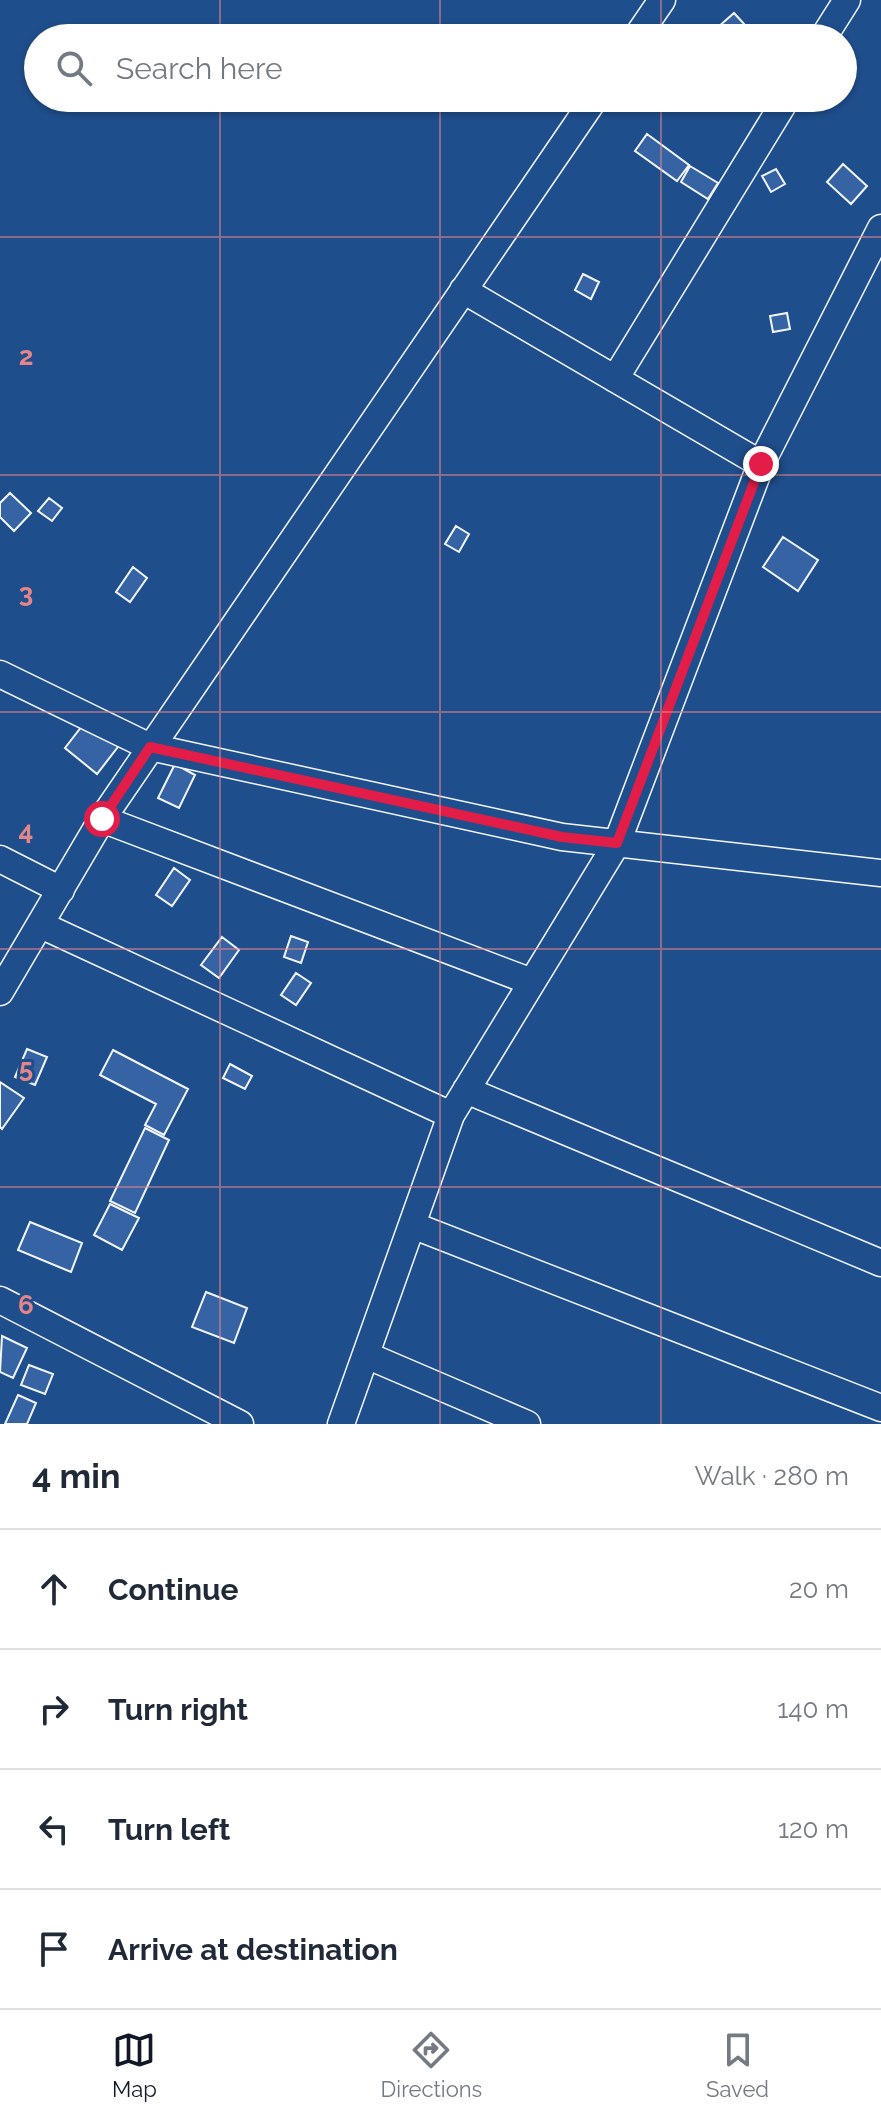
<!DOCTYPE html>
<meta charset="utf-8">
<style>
body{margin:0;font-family:Raleway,sans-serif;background:#f6f6f7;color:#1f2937}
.stop{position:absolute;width:24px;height:24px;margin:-18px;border:6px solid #e11d48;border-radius:50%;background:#fff}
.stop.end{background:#e11d48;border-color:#fff;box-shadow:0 2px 8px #0008}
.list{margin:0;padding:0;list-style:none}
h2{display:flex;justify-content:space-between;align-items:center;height:104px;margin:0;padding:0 32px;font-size:34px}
h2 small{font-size:26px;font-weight:400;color:#747a83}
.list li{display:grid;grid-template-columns:52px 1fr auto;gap:24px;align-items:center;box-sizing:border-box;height:120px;padding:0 32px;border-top:2px solid #e0e1e3}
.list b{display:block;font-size:30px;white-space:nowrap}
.list em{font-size:26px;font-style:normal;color:#747a83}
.icon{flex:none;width:44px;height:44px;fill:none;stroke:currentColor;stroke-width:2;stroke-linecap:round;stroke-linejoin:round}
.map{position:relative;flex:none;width:881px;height:1424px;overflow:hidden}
.search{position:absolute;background:#fff;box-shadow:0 2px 6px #0004;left:24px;right:24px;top:24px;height:88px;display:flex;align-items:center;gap:20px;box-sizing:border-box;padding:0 28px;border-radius:44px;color:#747a83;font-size:30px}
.sheet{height:584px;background:#fff}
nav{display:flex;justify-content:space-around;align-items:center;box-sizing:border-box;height:112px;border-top:2px solid #e0e1e3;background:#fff;font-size:22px;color:#747a83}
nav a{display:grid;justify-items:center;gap:4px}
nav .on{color:#111827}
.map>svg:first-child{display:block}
</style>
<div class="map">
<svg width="881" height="1424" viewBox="0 0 881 1424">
<rect width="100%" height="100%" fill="#1f4e8c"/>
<path fill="#3563a3" stroke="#f2f6ff" stroke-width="2" d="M734,13l23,25h-31l-9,-10z
M647,134l42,31 -12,16 -42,-30z
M843,164l24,22 -16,18 -24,-22z
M690,166l28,17 -10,16 -27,-17z
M776,169l9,15 -14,8 -9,-16z
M583,274l16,8 -8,17 -16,-9z
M787,313l3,16 -17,3 -3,-16z
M10,493l21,20 -17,18 -14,-14v-14z
M49,498l13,10 -10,13 -14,-10z
M456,526l13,8 -10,18 -14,-8z
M783,537l35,23 -20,31 -35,-24z
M133,567l14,11 -17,24 -14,-10z
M89,717l32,26 -24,31 -32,-26z
M175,764l20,11 -16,33 -21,-10z
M174,868l16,12 -18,26 -16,-11z
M291,936l17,6 -7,21 -17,-6z
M222,937l17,13 -20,28 -18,-13z
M296,973l15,10 -15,22 -15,-10z
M27,1049l20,8 -12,28 -20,-8z
M113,1050l75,39 -24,46 -19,-10 11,-21 -56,-29z
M230,1064l22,12 -7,13 -22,-11z
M0,1082l24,16 -22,31 -2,-2z
M145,1128l24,12 -34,73 -25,-12z
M110,1204l29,14 -17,32 -28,-15z
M30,1222l52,21 -11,29 -53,-22z
M206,1292l41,16 -13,35 -42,-16z
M2,1336l25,12 -14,30 -13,-6z
M29,1365l24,9 -8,20 -24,-9z
M18,1395l18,8 -9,21h-22z"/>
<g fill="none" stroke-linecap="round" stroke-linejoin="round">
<g stroke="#f2f6ff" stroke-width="29">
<path id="minor" d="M636,38l26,-38
M823,38l24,-38
M463,290l298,174
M615,379l172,-281
M0,674l150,73 412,90 319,36
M102,819l430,163
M0,859l61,31
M41,925l410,190 -110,309
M0,992l102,-173 493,-721
M466,1090l415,173
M451,1115l166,-272 144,-379 120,-236
M412,1225l469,183
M0,1300l240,124
M366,1355l161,69"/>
</g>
<use href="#minor" stroke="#1f4e8c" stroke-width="26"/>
</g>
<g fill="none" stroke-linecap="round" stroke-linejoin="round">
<path stroke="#e11d48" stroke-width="10" d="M102,819l48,-72 412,90 55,6 144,-379"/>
</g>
<path fill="none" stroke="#e38589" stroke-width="2" stroke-opacity="0.55" d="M220,0v38M440,0v38M661,0v38M220,98v1326M440,98v1326M661,98v1326M0,237h881M0,475h881M0,712h881M0,949h881M0,1187h881"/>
<g font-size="26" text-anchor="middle" font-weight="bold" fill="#e38589" stroke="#1f4e8c" stroke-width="6" stroke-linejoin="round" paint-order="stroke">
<text x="26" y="365">2</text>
<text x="26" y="602">3</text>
<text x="26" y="840">4</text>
<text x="26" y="1077">5</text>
<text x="26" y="1314">6</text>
</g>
</svg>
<div class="stop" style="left:102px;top:819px"></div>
<div class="stop end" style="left:761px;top:464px"></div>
<div class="search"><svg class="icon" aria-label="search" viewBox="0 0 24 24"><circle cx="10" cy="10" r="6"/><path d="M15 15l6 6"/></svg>Search here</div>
</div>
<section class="sheet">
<h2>4 min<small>Walk · 280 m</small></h2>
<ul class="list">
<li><svg class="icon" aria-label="ahead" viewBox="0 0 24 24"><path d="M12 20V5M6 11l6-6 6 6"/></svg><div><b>Continue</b></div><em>20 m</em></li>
<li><svg class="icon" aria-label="right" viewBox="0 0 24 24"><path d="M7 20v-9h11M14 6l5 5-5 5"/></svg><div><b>Turn right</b></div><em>140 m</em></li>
<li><svg class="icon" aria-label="left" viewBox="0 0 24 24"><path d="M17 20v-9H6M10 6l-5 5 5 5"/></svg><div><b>Turn left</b></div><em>120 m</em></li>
<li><svg class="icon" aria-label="arrive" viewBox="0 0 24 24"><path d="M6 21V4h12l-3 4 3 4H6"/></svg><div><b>Arrive at destination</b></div></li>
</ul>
</section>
<nav>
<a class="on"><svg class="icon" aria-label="map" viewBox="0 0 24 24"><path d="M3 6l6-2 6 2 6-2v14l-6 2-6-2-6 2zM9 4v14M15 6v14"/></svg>Map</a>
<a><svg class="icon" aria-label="directions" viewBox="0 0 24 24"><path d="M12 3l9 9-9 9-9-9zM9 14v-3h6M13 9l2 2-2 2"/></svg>Directions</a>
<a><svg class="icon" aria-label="saved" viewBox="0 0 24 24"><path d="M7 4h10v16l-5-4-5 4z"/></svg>Saved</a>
</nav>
